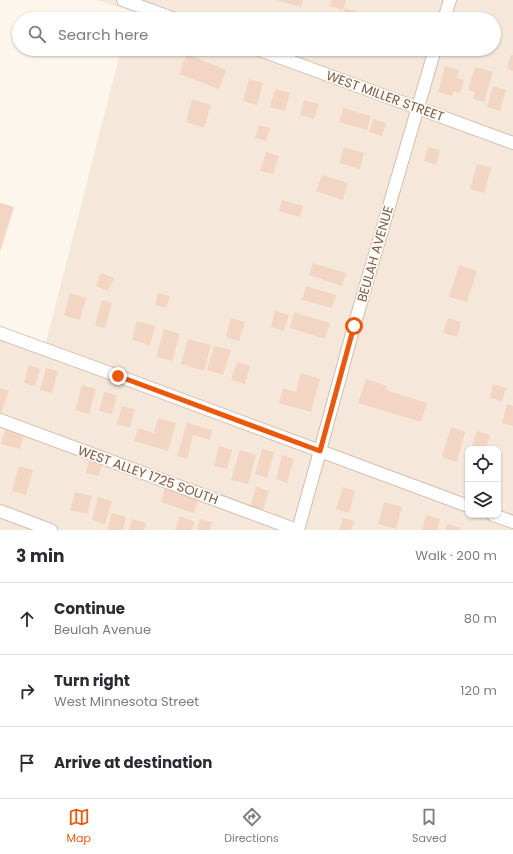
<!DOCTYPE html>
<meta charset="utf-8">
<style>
body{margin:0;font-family:Poppins,sans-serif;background:#f2f2f3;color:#2b2b33}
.controls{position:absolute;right:12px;bottom:12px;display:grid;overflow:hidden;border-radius:8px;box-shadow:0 1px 3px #0004}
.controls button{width:36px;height:36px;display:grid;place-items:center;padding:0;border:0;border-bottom:1px solid #e1e1e2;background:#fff;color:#2b2b33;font:20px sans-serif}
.stop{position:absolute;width:12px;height:12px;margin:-9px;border:3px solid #ea580c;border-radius:50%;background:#fff}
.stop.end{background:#ea580c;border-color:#fff;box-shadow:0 1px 4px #0008}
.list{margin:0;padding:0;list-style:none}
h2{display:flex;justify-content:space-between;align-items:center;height:52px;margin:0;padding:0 16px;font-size:17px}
h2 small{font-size:13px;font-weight:400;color:#7c7c81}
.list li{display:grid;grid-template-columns:26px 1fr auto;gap:12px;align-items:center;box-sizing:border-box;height:72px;padding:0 16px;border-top:1px solid #e1e1e2}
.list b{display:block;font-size:15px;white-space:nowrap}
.list p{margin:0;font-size:13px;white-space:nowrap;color:#7c7c81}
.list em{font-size:13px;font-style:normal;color:#7c7c81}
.icon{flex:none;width:22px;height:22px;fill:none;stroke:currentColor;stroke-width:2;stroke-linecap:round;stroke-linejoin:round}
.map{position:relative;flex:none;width:513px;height:530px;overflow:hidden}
.search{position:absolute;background:#fff;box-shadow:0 1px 3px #0004;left:12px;right:12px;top:12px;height:44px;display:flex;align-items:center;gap:10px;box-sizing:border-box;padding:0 14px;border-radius:22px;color:#7c7c81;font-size:15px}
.sheet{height:268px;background:#fff}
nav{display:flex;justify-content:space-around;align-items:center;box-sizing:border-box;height:56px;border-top:1px solid #e1e1e2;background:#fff;font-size:11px;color:#7c7c81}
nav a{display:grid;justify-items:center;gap:2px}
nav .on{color:#ea580c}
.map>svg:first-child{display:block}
</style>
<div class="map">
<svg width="513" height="530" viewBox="0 0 513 530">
<rect width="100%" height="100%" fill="#fdf6ec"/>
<path fill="#f5e8da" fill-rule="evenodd" d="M97,0h416v530h-513v-192l43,16 78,-305h373v-30h-365l2,-8zM468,449h30v66h-30z"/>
<path fill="#f3d5c3" d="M277,0h26l-2,7z
M332,0h14l-3,10 -13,-4z
M345,8l25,8 -1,3h-28z
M411,13l11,3v3h-12z
M187,54l39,16 -7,19 -40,-15z
M511,55h2v16l-6,-2z
M445,66l14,4 -2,8 7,2 -4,13 -7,-2 -1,5 -14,-4z
M475,67l18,5 -9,30 -11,-3 2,-7 -7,-2z
M249,79l14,4 -6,22 -14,-4z
M493,86l13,4 -6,21 -13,-4z
M275,89l15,4 -5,18 -15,-4z
M192,99l19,6 -7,23 -18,-6z
M304,100l15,4 -5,15 -14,-4z
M343,108l28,8 -4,14 -28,-8z
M373,119l13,4 -4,13 -13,-4z
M259,125l11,3 -4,13 -11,-3z
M344,147l20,6 -4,16 -21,-6z
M428,147l12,3 -4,15 -12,-4z
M266,152l13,4 -6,18 -13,-3z
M477,164l14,4 -7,25 -14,-4z
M322,175l26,8 -5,17 -27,-9z
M282,200l21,6 -3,11 -21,-6z
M0,203l14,4 -14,45z
M313,263l33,10 -4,13 -33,-11z
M459,265l18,6 -10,31 -18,-5z
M101,273l13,5 -6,13 -12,-5z
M306,286l30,9 -4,13 -30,-8z
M70,293l16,5 -6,22 -16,-5z
M158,293l12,3 -4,12 -11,-3z
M102,300l10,3 -7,25 -10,-3z
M275,311l14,4 -5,16 -13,-4z
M294,312l36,11 -5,16 -35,-11z
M231,318l14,4 -6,19 -13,-4z
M448,318l13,4 -4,15 -14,-4z
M137,321l18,5 -5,19 -18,-5z
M164,329l16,5 -8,27 -16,-4z
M188,339l23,6 -7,26 -23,-7z
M214,346l17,4 -8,25 -16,-5z
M237,362l13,4 -5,18 -14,-4z
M29,365l11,4 -5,17 -11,-3z
M46,368l12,3 -6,22 -12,-3z
M301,373l19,6 -9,33 -32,-9 4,-15 13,4z
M366,379l21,7 -1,4 41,13 -6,19 -63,-19z
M493,384l13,4 -4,13 -12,-3z
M82,385l14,4 -7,25 -14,-4z
M0,388l9,3 -8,23 -1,-1z
M104,392l13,3 -5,19 -13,-3z
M507,404l6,2v20l-11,-3z
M122,406l13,3 -5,19 -13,-4z
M158,418l18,5 -8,28 -34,-10 4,-13 16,5z
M187,423l25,7 -2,10 -17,-5 -6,24 -10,-3z
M6,427l18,6 -4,16 -19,-5z
M451,427l14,5 -8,30 -15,-5z
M477,431l13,4 -4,14h-15z
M219,446l13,4 -5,19 -13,-3z
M262,449l12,3 -7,26 -12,-4z
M240,450l16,5 -8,29 -17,-4z
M282,455l12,4 -7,24 -11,-4z
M89,460l13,3 -3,13 -13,-3z
M19,466l14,4 -7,25 -14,-4z
M256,487l13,4 -6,20 -13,-4z
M343,487l12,4 -6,22 -13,-4z
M165,488l34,11 -5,14 -33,-11z
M75,492l17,4 -5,18 -17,-4z
M98,497l14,4 -7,23 -13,-4z
M384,502l18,5 -6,22 -18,-5z
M112,513l14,4 -3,13h-16z
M426,515l14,4 -3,11h-15z
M180,516l15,6 -4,8h-16z
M343,518l11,3 -3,9h-12z
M132,519l14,4 -2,7h-15z
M200,519l13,3 -3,8h-13z
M447,524l14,4v2h-16z"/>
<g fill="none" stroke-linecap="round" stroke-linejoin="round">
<g stroke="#d1beb0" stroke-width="14">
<path id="minor" d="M123,0l52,19
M444,19l6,-19
M257,49l256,94
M0,333l118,43 350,130
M0,420l297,110
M0,511l51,19
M493,515l20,7
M298,530l22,-79 34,-125 81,-277"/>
</g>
<use href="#minor" stroke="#fff" stroke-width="12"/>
</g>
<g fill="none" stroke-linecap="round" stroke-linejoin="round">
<path stroke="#ea580c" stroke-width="5" d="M118,376l202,75 34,-125"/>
</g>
<g text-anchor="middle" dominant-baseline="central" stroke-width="3.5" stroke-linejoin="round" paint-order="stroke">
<g font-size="13" fill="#7a5c4d" stroke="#fffaf3">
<text transform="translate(385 96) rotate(20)">WEST MILLER STREET</text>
<text transform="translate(375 254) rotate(-74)">BEULAH AVENUE</text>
<text transform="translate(148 475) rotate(20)">WEST ALLEY 1725 SOUTH</text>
</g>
</g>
</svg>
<div class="controls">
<button><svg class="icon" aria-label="locate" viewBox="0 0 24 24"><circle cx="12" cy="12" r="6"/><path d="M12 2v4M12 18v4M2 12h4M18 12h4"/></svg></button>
<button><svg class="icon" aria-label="layers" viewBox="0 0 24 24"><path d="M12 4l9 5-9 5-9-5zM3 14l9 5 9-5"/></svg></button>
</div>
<div class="stop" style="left:354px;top:326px"></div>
<div class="stop end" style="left:118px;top:376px"></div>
<div class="search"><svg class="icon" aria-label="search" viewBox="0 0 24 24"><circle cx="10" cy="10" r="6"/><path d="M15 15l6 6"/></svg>Search here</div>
</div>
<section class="sheet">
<h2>3 min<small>Walk · 200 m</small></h2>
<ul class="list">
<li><svg class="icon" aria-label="ahead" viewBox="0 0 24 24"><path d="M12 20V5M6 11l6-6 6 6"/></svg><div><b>Continue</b><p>Beulah Avenue</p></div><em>80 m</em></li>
<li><svg class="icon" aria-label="right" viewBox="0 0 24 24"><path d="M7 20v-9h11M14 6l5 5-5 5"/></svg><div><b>Turn right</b><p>West Minnesota Street</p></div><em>120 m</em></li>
<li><svg class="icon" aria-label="arrive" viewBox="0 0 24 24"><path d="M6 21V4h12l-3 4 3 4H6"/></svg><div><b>Arrive at destination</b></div></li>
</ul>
</section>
<nav>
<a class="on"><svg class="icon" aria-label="map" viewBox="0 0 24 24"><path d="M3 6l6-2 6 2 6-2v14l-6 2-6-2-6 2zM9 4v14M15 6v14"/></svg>Map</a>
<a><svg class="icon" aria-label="directions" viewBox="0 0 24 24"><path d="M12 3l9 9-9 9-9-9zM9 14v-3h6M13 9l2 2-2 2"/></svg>Directions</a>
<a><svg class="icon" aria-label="saved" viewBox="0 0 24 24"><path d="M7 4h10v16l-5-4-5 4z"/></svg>Saved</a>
</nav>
